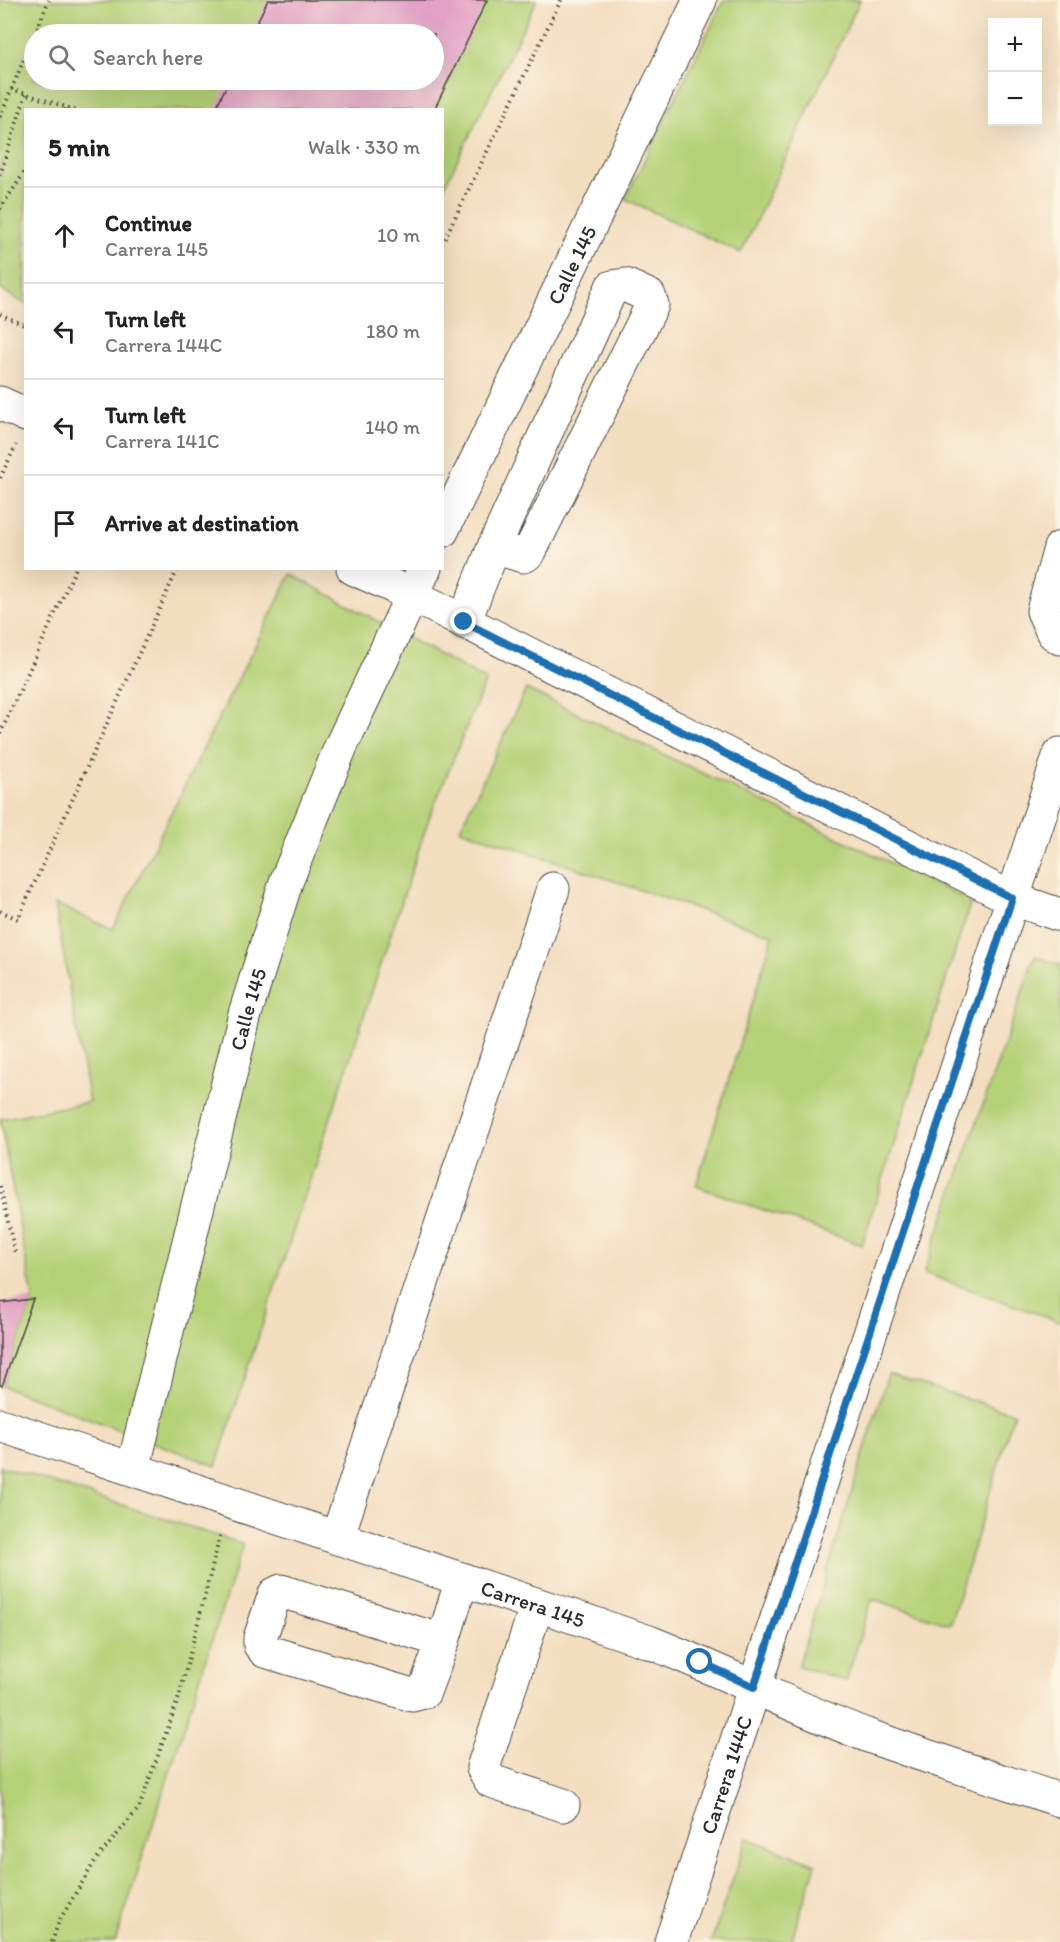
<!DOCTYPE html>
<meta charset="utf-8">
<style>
body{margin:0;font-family:Itim,sans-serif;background:#f2f2f2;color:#222}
.controls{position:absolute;right:18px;top:18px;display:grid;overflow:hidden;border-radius:0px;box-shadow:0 6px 24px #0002}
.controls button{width:54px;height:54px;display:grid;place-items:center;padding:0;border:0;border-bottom:2px solid #e0e0e0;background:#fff;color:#222;font:30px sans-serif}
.stop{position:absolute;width:18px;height:18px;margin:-14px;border:4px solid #1f6fb2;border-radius:50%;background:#fff}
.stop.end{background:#1f6fb2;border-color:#fff;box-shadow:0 2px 6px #0008}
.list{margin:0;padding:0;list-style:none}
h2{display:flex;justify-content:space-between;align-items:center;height:78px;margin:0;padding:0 24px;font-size:26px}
h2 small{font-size:20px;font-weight:400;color:#767676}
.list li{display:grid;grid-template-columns:39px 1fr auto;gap:18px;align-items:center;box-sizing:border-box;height:96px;padding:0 24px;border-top:2px solid #e0e0e0}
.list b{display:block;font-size:22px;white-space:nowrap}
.list p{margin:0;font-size:20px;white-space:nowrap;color:#767676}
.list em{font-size:20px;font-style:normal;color:#767676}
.icon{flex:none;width:33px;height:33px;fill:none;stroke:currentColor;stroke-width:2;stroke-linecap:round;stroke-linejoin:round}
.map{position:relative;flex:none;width:1060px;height:1942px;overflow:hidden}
.search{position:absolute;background:#fff;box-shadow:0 6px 24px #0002;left:24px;top:24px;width:420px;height:66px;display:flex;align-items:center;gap:15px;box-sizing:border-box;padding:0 21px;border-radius:33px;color:#767676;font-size:22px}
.panel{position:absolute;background:#fff;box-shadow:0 6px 24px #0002;left:24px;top:108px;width:420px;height:462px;border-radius:0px}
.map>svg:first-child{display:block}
</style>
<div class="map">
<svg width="1060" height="1942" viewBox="0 0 1060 1942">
<rect width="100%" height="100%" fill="#fcf5e5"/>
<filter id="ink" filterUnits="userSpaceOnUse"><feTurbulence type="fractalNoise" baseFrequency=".0167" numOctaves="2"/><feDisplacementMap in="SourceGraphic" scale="12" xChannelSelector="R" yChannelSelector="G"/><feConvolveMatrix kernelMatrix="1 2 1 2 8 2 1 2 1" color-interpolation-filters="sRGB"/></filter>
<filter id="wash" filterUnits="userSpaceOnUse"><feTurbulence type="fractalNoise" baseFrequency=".008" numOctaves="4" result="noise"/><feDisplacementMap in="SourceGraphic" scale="24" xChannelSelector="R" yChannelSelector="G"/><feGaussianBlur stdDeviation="1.35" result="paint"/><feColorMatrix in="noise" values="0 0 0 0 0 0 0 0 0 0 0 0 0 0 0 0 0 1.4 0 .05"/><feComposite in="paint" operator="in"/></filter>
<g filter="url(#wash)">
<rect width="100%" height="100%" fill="#f3ddbf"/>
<path fill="#b5d178" stroke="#707e52" stroke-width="1.5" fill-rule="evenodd" d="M0,0h537l-94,189 -1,-79h-416l-1,194 -25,-15zM34,34h400v46h-400z
M724,0h136l-119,253 -116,-54z
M291,574l195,106 -57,138 -213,648 -214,-80 31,-87 -33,-180 89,-17 -34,-198 58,25z
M526,689l445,212 -109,344 -166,-59 77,-251 -313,-106z
M1035,956l25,9v357l-136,-49z
M888,1374l126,39 -64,211 -78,-25 -26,82 -48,-15z
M0,1466l243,78 -128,398h-115z
M747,1838l69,26 -25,78h-80z"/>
<g id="blocks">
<path fill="#e3a1c5" d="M268,0h219l-53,110h-219l14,-30h205v-46h-183z
M33,1299l-31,87 -2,-1v-82z"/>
</g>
</g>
<g filter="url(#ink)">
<use href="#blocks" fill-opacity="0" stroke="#494641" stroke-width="1.5"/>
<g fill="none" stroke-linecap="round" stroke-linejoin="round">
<g stroke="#494641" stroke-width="35">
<g id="minor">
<path d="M0,403l26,12"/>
<path id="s1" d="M442,531l258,-531"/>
<path d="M1060,548l-17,63 10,22 7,5"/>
<path d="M353,568l59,27 601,304 47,16"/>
<path d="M464,622l30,-75 118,-260 13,-2 24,11 3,9 -122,246 -4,4 -3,1 -29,-9"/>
<path id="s2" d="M0,1425l649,217c74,29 145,66 220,94 63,23 127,43 191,64"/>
<path id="s3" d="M133,1469l112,-455 41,-132 55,-136 84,-178"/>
<path d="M337,1538l216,-649"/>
<path d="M537,1605l-54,163 8,13 72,24"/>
<path d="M443,1641l-162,-50 -6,3 -15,44v7l5,6 147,44 12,-3 19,-51 19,-62"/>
<path id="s4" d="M671,1942l389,-1188"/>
</g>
</g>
<path stroke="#494641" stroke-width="4" stroke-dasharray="1.5 4.5" stroke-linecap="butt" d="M35,34l14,-34
M11,89l64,21
M65,110l2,-3 -1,3
M0,117l34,-82
M0,175l26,-81
M0,209l26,-39
M442,244l119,-244
M0,314l26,12
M0,478l16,-33
M0,734l76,-166
M0,911l18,8 160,-351
M0,1186l15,67
M52,1942l7,-21 36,-60 44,-53 40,-111 42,-165"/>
<use href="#minor" stroke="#fff" stroke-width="33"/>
</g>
</g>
<g fill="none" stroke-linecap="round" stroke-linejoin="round" filter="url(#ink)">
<path stroke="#1f6fb2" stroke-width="8" d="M464,622l548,276 -258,789 -54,-25"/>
</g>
<g text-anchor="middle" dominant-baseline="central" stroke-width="4.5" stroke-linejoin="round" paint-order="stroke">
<g font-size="21" fill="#2b2b2b" stroke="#fcf5e5">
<text stroke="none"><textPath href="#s1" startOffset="296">Calle 145</textPath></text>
<text stroke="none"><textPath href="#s3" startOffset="474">Calle 145</textPath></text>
<text stroke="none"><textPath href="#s2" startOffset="562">Carrera 145</textPath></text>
<text stroke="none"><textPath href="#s4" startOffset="176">Carrera 144C</textPath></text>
</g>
</g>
</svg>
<div class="controls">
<button>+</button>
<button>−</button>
</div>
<div class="stop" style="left:700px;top:1662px"></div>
<div class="stop end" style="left:464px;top:622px"></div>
<div class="search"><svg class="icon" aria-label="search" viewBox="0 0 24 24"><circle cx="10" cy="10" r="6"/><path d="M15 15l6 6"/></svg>Search here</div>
<section class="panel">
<h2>5 min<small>Walk · 330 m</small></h2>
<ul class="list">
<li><svg class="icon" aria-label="ahead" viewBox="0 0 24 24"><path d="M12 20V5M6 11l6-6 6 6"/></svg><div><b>Continue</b><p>Carrera 145</p></div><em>10 m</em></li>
<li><svg class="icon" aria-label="left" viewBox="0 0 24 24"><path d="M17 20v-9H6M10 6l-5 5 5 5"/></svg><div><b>Turn left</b><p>Carrera 144C</p></div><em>180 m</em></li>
<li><svg class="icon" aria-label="left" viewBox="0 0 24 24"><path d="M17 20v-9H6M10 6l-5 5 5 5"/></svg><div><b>Turn left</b><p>Carrera 141C</p></div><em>140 m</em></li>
<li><svg class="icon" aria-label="arrive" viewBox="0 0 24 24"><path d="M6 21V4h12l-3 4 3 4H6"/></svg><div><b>Arrive at destination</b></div></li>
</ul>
</section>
</div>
